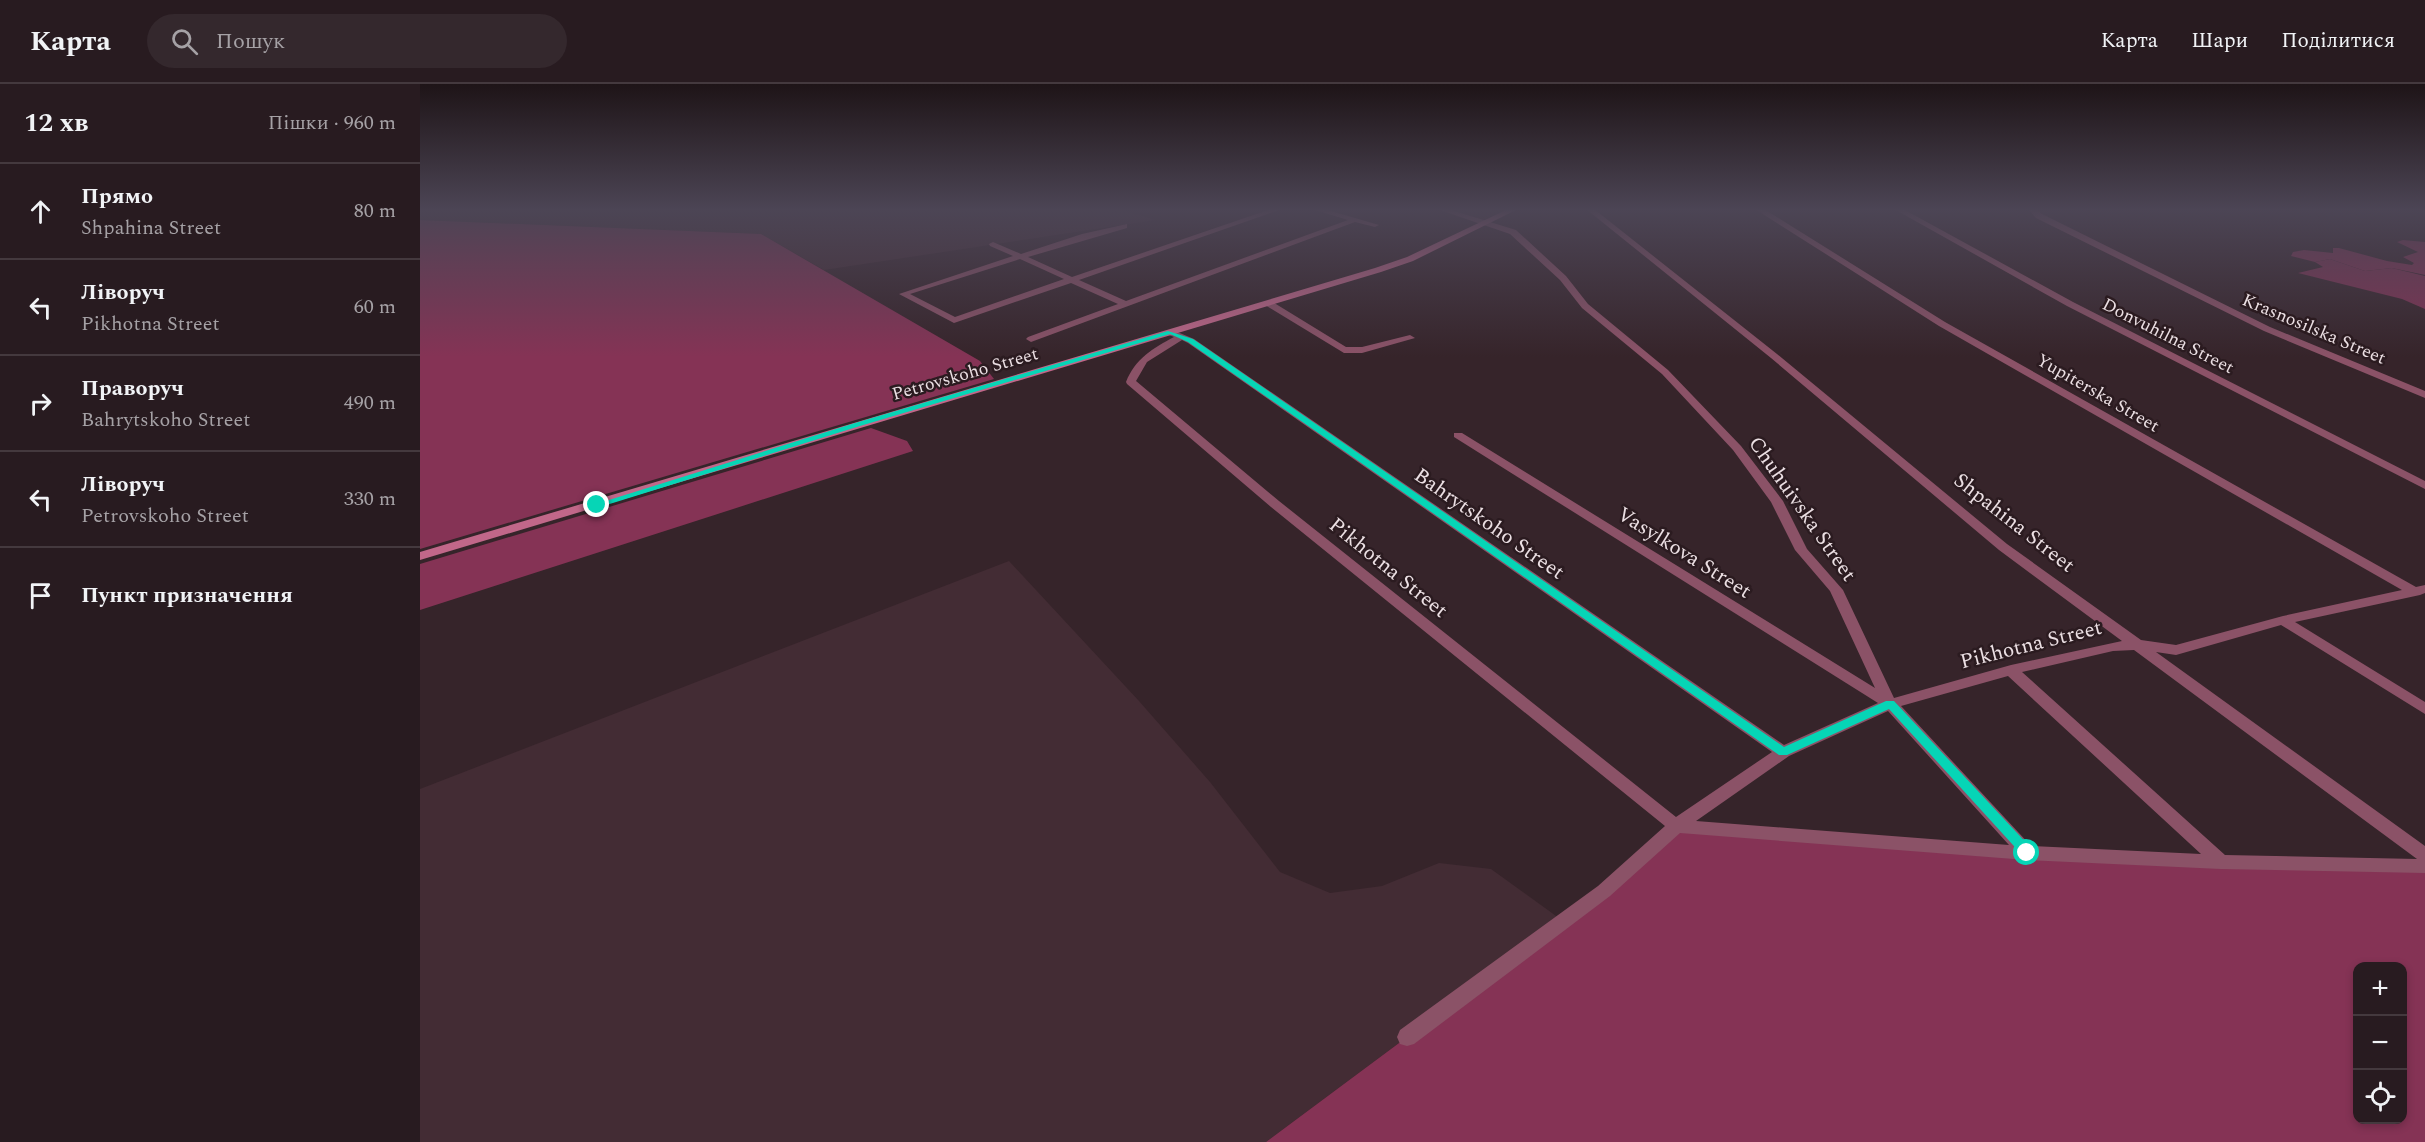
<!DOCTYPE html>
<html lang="uk">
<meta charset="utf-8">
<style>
body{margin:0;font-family:Spectral,serif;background:#34282d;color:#f1f3f6}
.controls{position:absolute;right:18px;bottom:18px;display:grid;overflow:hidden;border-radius:12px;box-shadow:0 3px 9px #0003}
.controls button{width:54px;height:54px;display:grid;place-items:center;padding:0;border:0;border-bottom:2px solid #44393e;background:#281b20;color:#f1f3f6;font:30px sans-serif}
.stop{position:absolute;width:18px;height:18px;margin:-14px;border:4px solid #06d5b6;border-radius:50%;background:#fff}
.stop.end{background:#06d5b6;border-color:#fff;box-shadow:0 2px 6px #0008}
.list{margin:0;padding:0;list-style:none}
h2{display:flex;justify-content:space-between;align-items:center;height:78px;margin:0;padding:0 24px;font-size:26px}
h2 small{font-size:20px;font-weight:400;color:#a5a1a5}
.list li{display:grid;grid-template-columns:39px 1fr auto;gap:18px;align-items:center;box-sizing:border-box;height:96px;padding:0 24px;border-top:2px solid #44393e}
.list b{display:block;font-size:22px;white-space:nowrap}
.list p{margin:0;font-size:20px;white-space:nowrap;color:#a5a1a5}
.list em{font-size:20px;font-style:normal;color:#a5a1a5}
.icon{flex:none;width:33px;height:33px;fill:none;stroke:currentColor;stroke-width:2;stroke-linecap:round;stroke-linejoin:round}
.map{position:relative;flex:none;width:2005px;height:1058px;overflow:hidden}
header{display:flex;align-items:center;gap:36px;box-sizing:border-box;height:84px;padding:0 30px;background:#281b20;border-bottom:2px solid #44393e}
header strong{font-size:28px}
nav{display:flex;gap:33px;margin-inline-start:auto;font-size:21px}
.search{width:420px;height:54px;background:#34282d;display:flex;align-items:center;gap:15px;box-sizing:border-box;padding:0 21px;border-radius:33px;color:#a5a1a5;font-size:22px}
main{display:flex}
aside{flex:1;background:#281b20}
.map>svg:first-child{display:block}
</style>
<header>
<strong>Карта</strong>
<div class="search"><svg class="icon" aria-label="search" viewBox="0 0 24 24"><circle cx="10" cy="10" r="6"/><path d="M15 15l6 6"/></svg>Пошук</div>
<nav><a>Карта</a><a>Шари</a><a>Поділитися</a></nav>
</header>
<main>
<aside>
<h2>12 хв<small>Пішки · 960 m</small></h2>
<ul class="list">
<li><svg class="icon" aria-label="ahead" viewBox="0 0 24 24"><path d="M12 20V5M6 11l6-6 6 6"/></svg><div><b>Прямо</b><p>Shpahina Street</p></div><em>80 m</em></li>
<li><svg class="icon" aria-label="left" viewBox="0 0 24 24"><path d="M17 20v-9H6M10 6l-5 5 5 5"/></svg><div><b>Ліворуч</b><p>Pikhotna Street</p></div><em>60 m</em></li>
<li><svg class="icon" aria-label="right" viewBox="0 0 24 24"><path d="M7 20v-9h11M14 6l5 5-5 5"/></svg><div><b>Праворуч</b><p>Bahrytskoho Street</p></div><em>490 m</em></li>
<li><svg class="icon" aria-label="left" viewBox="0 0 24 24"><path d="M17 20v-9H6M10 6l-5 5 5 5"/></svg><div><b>Ліворуч</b><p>Petrovskoho Street</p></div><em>330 m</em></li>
<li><svg class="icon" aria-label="arrive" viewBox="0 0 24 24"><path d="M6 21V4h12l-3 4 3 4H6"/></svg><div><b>Пункт призначення</b></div></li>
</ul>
</aside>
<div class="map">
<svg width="2005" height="1058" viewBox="0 0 2005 1058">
<rect width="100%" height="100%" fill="#36242a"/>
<path fill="#432c34" d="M0,125h699l37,11 -332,50 -63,-36 -341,-14z
M1021,125h66l-25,12z
M589,477l130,140 71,81 70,90 50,21 52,-7 57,-23 52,6 72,52 -297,221h-846v-353z"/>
<path fill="#813253" d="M1910,175l35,12 27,-3 33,8v33l-23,-10 -104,-26 25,-6 -8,-5z"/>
<path fill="#853355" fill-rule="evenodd" d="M0,136l341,14 219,127 14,18 -574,170z
M1983,156l22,2v33l-33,-7 -27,3 -35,-12 -15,3 -24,-6 2,-4 11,-2 29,3v-5h6l48,13 25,4 2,-2 -11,-6 15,-5 -21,-10z
M451,344l36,13 6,10 -493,159v-46z
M1256,742l351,27 398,13v276h-1159l297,-221zM1938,882h44v154h-44z"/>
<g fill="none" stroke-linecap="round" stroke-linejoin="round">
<path fill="#8b5267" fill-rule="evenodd" d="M851,125h11l-203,71 47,21 222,-81 -36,-11h12l55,16 -4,2 -20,-5 -324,120 -5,-3 2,-2 90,-33 -47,-21 -117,40 -55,-29 114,-38 -23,-10 -1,-2 4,-2 28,12 61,-20 45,-10v4l-99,29 44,20zM600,175l44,20 -109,38 -45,-23z
M1017,125h11l68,21 50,46 22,28 80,66 73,76 42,55 24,48 36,41 51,108 117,-33 111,-24 -123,-91 -228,-192 -185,-149h8l183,145 230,190 134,96 35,5 107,-29 119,-26 -463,-264 -184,-117h9l181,113 471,265 9,-2v8l-5,2 -125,27 130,80v12l-144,-89 -105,30 -20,-3 269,194v27l-204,-4 -194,-9 -347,-27 -70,63 -196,148 -7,2 -7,-2 -3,-7 3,-7 198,-144 67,-60 -394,-319 -144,-123 -1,-2c9,-23 27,-34 48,-45l-5,-2v-4h6l19,8 590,406 94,-42 -424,-266v-4h8l413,255 -45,-97 -35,-41 -24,-48 -38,-52 -71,-76 -80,-66 -22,-28 -50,-46zM762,256l6,3 584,409 -96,65 -397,-316 -143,-120 11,-19zM1714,566l283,209 -192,-4 -203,-183 91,-21zM1588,592l193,178 -170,-8 -130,-140zM1468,627l121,134 -313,-24 93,-65z
M1474,125h9l170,93 352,179v8l-358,-183z
M1608,125h8l6,5 228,113 155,64v7l-161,-67 -228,-113z
M845,217h6l75,46h16l48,-12 5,3 -53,15h-18l-79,-48z"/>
<path fill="#c16789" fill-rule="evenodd" d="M1088,125h10l-105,52 -32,11 -961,288v-8l955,-284 32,-11z"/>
</g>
<linearGradient id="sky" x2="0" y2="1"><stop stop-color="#1e1417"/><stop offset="0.46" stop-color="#4c4555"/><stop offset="1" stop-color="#4c4555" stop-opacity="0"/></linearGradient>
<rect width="2005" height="273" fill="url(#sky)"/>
<path fill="#06d5b6" d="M748,247l25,8 591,408 102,-46h8l138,148 2,4 -2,3h-9l-134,-147 -102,46h-8l-591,-413 -18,-8 -310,92 -260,81 -7,-2 262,-82z"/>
<g text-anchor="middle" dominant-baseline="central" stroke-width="5" stroke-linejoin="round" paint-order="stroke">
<g font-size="18" fill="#ebdfe3" stroke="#2b1b20">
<text transform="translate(1894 245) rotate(23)">Krasnosilska Street</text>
<text transform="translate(1748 252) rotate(27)">Donvuhilna Street</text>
<text transform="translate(545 290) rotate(-16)">Petrovskoho Street</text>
<text transform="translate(1678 309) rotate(30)">Yupiterska Street</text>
</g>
<g font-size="21" fill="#ebdfe3" stroke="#2b1b20">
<text transform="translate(1382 425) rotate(55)">Chuhuivska Street</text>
<text transform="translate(1594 439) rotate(38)">Shpahina Street</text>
<text transform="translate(1069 440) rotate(35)">Bahrytskoho Street</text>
<text transform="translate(1264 469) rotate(32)">Vasylkova Street</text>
<text transform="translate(968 484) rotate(39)">Pikhotna Street</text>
<text transform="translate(1611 561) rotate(-14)">Pikhotna Street</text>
</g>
</g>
</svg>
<div class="controls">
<button>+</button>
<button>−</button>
<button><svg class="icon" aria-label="locate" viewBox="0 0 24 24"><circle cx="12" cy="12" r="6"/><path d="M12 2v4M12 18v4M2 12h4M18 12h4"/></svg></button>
</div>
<div class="stop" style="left:1607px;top:769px"></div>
<div class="stop end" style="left:177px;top:421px"></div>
</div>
</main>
